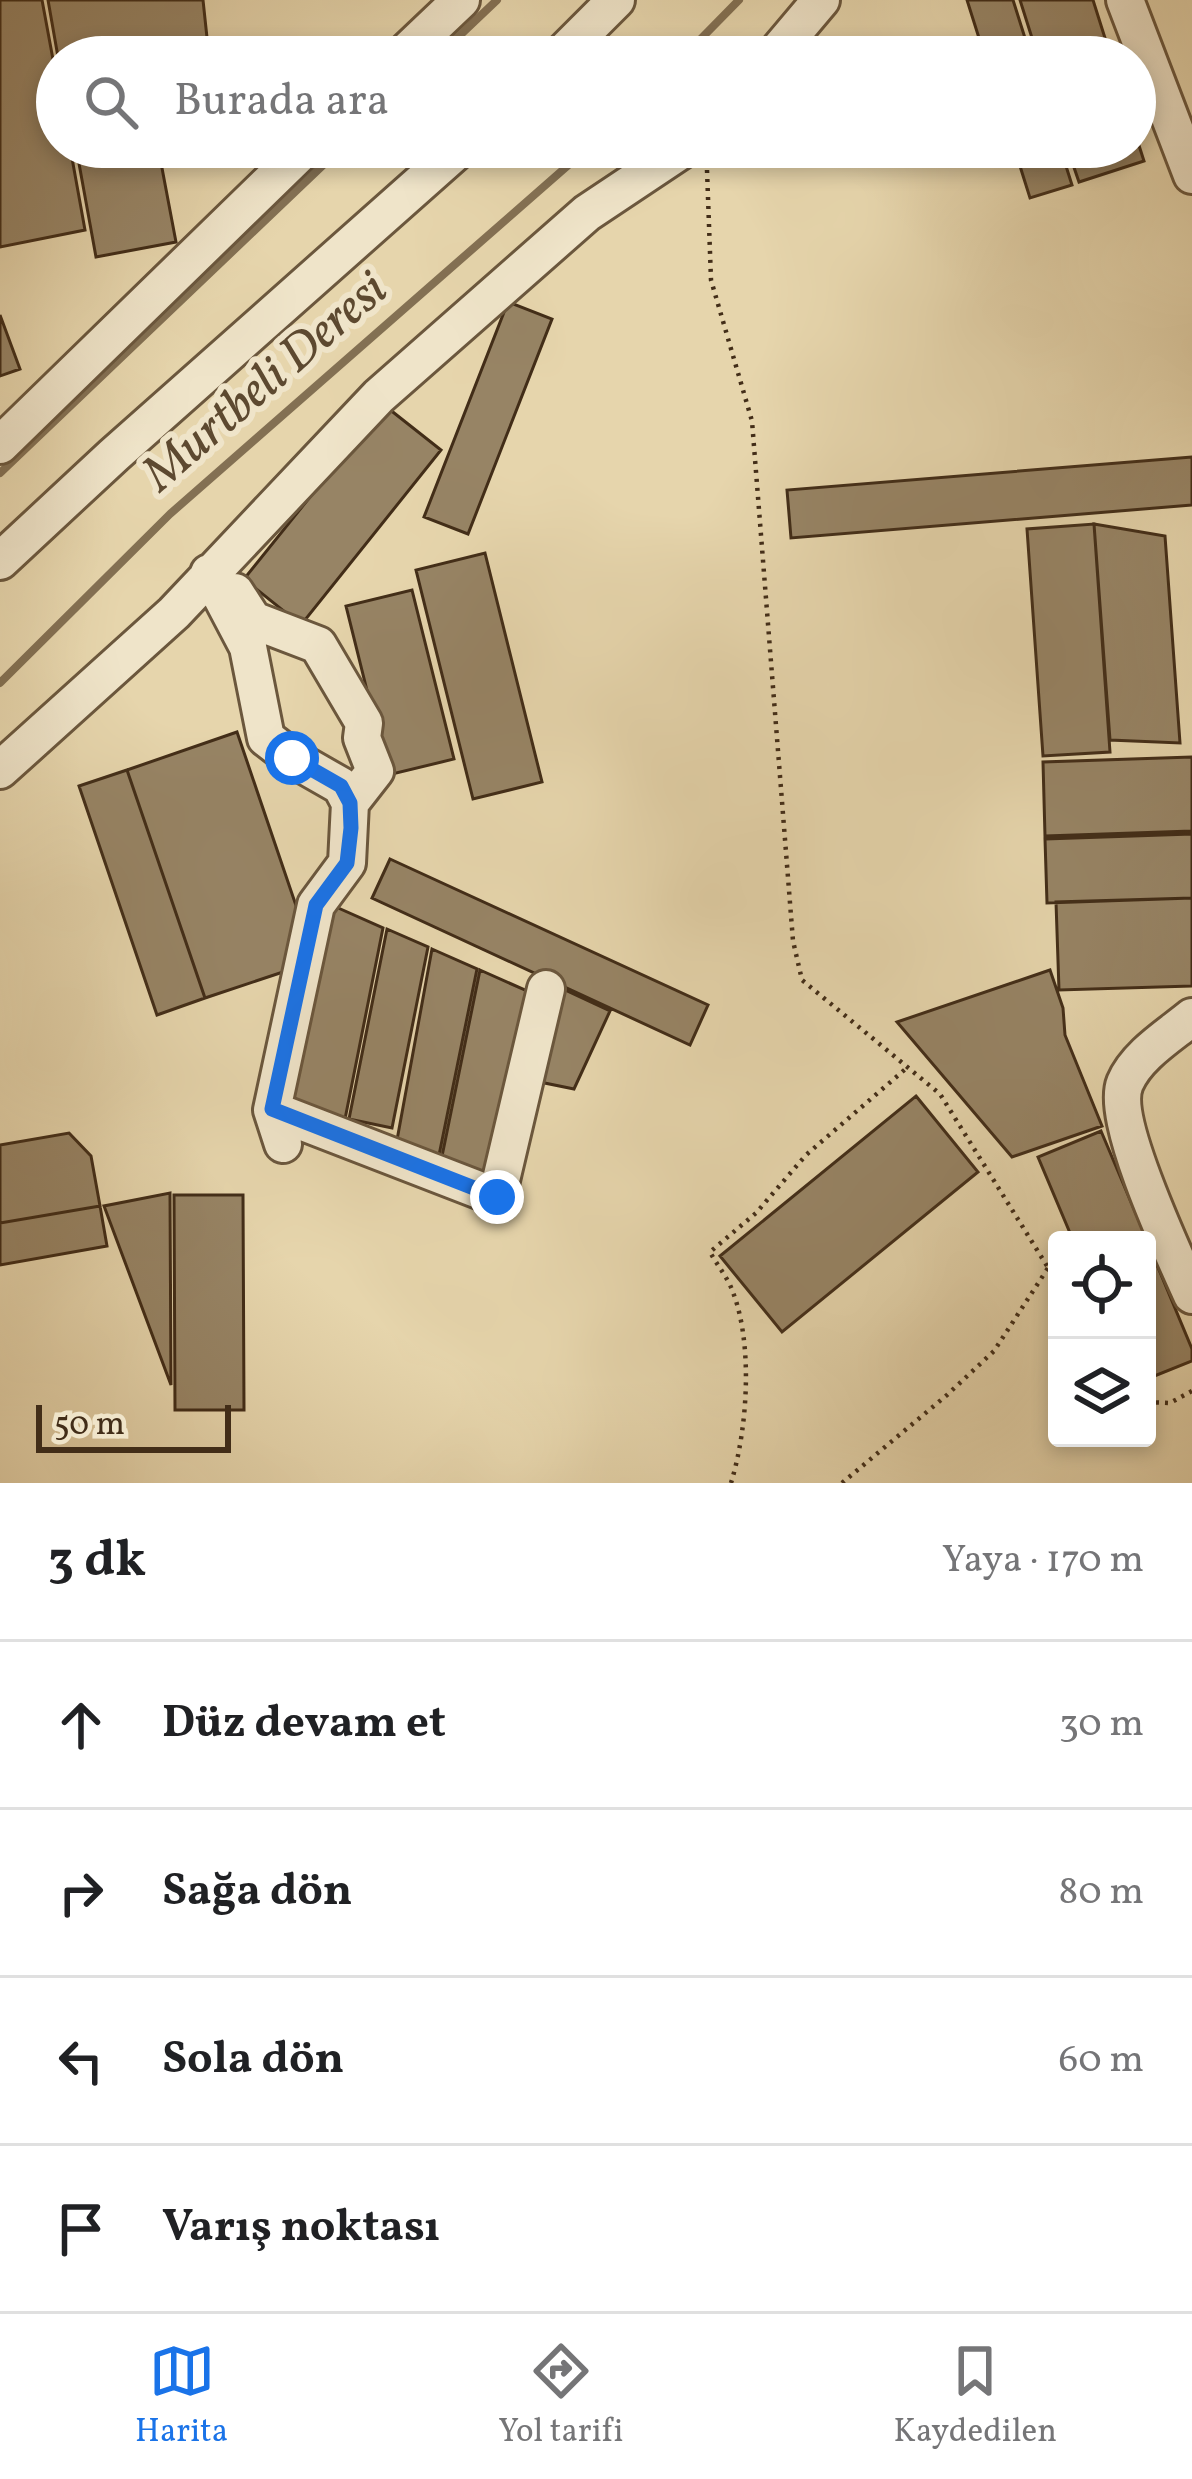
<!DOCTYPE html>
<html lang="tr">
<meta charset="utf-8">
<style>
body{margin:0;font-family:Vollkorn,serif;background:#f6f6f6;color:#202124}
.controls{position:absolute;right:36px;bottom:36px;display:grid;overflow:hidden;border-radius:12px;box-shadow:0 6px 18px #0003}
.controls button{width:108px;height:108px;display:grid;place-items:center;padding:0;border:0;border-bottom:3px solid #e0e0e0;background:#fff;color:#202124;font:60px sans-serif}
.scale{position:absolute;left:36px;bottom:30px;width:195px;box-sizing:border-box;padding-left:12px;border:6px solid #422d18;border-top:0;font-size:33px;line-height:42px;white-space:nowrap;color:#422d18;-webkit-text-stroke:9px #efe4c9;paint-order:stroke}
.stop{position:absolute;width:36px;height:36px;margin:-27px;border:9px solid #1a73e8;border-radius:50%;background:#fff}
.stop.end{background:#1a73e8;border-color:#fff;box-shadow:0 3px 12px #0008}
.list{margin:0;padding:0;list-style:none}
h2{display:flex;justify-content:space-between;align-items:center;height:156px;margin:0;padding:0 48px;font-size:51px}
h2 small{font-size:39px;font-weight:400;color:#757577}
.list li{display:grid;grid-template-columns:78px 1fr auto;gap:36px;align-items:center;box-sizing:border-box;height:168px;padding:0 48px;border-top:3px solid #e0e0e0}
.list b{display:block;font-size:45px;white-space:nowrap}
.list em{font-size:39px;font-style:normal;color:#757577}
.icon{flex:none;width:66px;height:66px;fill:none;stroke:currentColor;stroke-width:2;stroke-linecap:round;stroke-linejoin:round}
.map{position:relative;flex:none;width:1192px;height:1483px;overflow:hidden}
.search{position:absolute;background:#fff;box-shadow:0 6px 18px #0003;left:36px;right:36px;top:36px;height:132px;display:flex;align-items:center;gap:30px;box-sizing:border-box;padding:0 42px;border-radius:66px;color:#757577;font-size:45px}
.sheet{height:828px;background:#fff}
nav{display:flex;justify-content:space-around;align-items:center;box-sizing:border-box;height:168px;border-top:3px solid #e0e0e0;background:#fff;font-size:33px;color:#757577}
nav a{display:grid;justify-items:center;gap:6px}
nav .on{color:#1a73e8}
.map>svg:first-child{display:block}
</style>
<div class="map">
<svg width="1192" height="1483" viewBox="0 0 1192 1483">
<rect width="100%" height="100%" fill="#e6d5ac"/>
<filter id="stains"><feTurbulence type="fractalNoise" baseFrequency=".00167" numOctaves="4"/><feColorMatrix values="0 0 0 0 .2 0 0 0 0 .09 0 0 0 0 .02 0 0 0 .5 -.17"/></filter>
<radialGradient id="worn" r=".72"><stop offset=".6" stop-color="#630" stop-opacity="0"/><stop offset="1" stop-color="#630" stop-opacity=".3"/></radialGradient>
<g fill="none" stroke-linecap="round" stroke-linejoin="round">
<path stroke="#837053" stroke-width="8" d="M437,57l60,-57
M683,57l56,-57
M0,473l342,-326
M0,683l170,-169 419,-367"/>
</g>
<path fill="#978465" stroke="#422d18" stroke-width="3" d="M0,0h42l15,81v66h13l15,83 -85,17z
M48,0h155l5,47 -19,4 1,6h-132z
M967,0h46l18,57h-46z
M1020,0h73l18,57h-73z
M1135,133l9,28 -65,21 -12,-35h68z
M76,147h82l18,95 -80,15z
M1014,147h46l12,38 -42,13z
M508,302l44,17 -84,215 -44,-17z
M0,315l20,54 -20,7z
M384,405l57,45 -140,175 -57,-46z
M1192,457v48l-401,33 -4,-48z
M1094,524l71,12 15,207 -70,-3z
M1094,524l16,228 -67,4 -16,-227z
M485,553l57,229 -69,17 -57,-229z
M412,590l42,169 -66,16 -42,-169z
M237,732l67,197 -9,39 -90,30 -78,-228z
M1192,757v74l-147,5 -2,-74z
M127,770l78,228 -48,17 -78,-229z
M1192,834v64l-145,5 -2,-64z
M390,859l318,146 -18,40 -318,-147z
M1192,898v88l-133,4 -3,-88z
M327,903l56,25 -38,191 -59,-12z
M387,929l41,18 -36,181 -43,-9z
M432,949l45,20 -40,196 -42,-14z
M480,970l47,21 -38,185 -49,-10z
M1050,970l13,38 2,27 37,91 -90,31 -115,-135z
M565,990l45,21 -36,78 -39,-8z
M916,1096l62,76 -196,160 -62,-76z
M1101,1131l46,109h-74l-35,-83z
M69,1133l22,23 9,50 -100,17v-78z
M170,1193l1,192 -67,-179z
M174,1195h69l1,215h-69z
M100,1206l7,40 -107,19v-42z
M1147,1241l45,108v12l-45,18z"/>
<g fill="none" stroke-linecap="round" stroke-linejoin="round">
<g stroke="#6b573d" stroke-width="42">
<path id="minor" d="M1125,0l67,175
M401,57l60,-57
M559,57l57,-57
M773,57l48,-57
M0,445l306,-298
M0,561l114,-106 347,-308
M209,573l39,74 18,91 26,20 49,28 9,17 -3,60 -31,42 -44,205 11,34
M235,592l18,28 65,25 46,78 -2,15 13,33 -25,32
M0,770l174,-157 205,-217 208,-183 99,-66
M1192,1017c-23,19 -55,38 -67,66 -15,36 49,172 67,212
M272,1110l225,87 49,-208"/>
</g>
<path stroke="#422d18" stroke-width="4.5" stroke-dasharray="3 6" stroke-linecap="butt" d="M707,170l4,110 41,141 41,520 9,39 138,114 117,188
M1147,1402l23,1 22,-12
M731,1483c17,-55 23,-145 -1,-198 -6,-12 -14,-22 -20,-33l46,-39 50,-58 103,-89
M842,1483l105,-88 47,-44 54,-83"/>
<use href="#minor" stroke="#efe4c9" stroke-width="36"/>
</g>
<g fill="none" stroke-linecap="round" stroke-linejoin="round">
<path stroke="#1a73e8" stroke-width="15" d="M292,758l49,28 9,17 1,25 -4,35 -31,42 -44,204 225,88"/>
</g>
<g text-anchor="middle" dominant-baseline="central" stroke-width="12" stroke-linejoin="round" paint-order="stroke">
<g font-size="51" font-style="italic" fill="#5d4930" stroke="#efe4c9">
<text transform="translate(266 383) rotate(-41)">Murtbeli Deresi</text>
</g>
</g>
<rect width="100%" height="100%" filter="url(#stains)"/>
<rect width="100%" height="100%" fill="url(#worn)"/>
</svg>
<div class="controls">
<button><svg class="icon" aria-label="locate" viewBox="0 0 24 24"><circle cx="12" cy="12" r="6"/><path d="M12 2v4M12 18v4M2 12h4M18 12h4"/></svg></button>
<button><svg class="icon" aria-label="layers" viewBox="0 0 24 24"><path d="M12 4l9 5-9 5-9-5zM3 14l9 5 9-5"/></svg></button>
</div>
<div class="scale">50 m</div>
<div class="stop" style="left:292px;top:758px"></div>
<div class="stop end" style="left:497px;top:1197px"></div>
<div class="search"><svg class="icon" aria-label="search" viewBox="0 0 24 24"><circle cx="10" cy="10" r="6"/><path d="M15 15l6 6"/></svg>Burada ara</div>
</div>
<section class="sheet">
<h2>3 dk<small>Yaya · 170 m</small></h2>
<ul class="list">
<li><svg class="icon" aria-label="ahead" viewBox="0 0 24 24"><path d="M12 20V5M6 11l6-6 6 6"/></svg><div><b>Düz devam et</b></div><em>30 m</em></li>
<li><svg class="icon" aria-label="right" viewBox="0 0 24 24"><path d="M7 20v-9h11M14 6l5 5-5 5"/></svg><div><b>Sağa dön</b></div><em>80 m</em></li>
<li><svg class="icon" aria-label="left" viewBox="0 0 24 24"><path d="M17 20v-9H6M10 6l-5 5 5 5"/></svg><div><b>Sola dön</b></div><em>60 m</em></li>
<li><svg class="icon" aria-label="arrive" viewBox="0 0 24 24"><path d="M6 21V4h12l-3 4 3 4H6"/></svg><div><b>Varış noktası</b></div></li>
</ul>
</section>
<nav>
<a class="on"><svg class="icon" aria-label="map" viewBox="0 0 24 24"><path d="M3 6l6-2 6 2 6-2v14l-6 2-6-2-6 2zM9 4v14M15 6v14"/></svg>Harita</a>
<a><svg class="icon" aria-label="directions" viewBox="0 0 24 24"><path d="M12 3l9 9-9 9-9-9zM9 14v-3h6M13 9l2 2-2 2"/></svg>Yol tarifi</a>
<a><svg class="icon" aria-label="saved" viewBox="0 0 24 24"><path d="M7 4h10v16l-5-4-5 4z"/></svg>Kaydedilen</a>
</nav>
